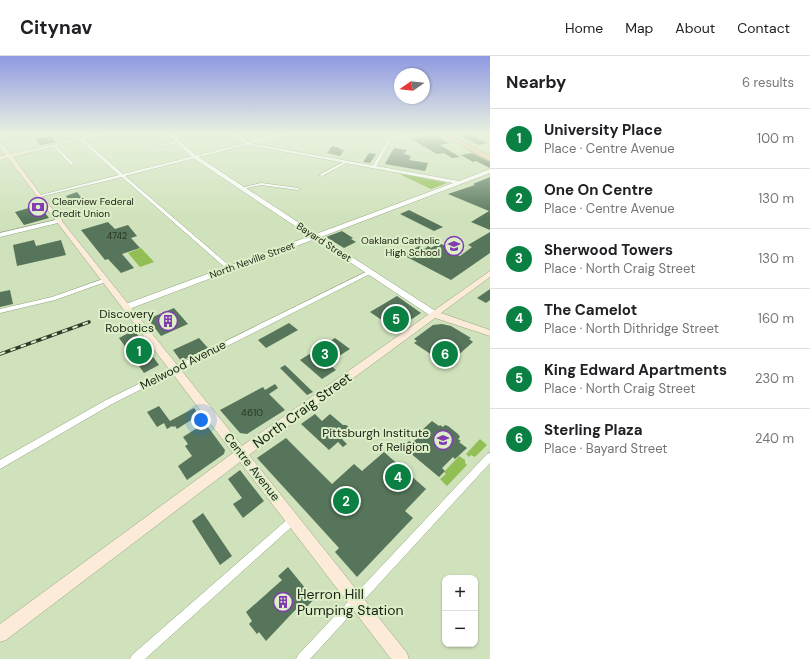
<!DOCTYPE html>
<meta charset="utf-8">
<style>
body{margin:0;font-family:"DM Sans",sans-serif;background:#f6f6f6;color:#202124}
.controls{position:absolute;right:12px;bottom:12px;display:grid;overflow:hidden;border-radius:8px;box-shadow:0 1px 3px #0004}
.controls button{width:36px;height:36px;display:grid;place-items:center;padding:0;border:0;border-bottom:1px solid #e0e0e0;background:#fff;color:#202124;font:20px sans-serif}
.compass{position:absolute;left:394px;top:12px;width:36px;height:36px;border-radius:50%;background:#fff;box-shadow:0 1px 3px #0004;rotate:256deg}
.you{position:absolute;left:201px;top:364px;width:14px;height:14px;margin:-10px;border:3px solid #fff;border-radius:50%;background:#1a73e8;box-shadow:0 0 0 6px #1a73e833}
.badge{display:grid;place-items:center;width:26px;height:26px;border-radius:50%;background:#0b8043;color:#fff;font-size:13px;font-weight:700}
.pin{position:absolute;translate:-50% -50%;border:2px solid #fff;box-shadow:0 1px 4px #0006}
.list{margin:0;padding:0;list-style:none}
h2{display:flex;justify-content:space-between;align-items:center;height:52px;margin:0;padding:0 16px;font-size:17px}
h2 small{font-size:13px;font-weight:400;color:#757577}
.list li{display:grid;grid-template-columns:26px 1fr auto;gap:12px;align-items:center;box-sizing:border-box;height:60px;padding:0 16px;border-top:1px solid #e0e0e0}
.list b{display:block;font-size:15px;white-space:nowrap}
.list p{margin:0;font-size:13px;white-space:nowrap;color:#757577}
.list em{font-size:13px;font-style:normal;color:#757577}
.map{position:relative;flex:none;width:490px;height:603px;overflow:hidden}
header{display:flex;align-items:center;gap:24px;box-sizing:border-box;height:56px;padding:0 20px;background:#fff;border-bottom:1px solid #e0e0e0}
header strong{font-size:19px}
nav{display:flex;gap:22px;margin-inline-start:auto;font-size:14px}
main{display:flex}
aside{flex:1;background:#fff}
.map>svg:first-child{display:block}
</style>
<header>
<strong>Citynav</strong>
<nav><a>Home</a><a>Map</a><a>About</a><a>Contact</a></nav>
</header>
<main>
<div class="map">
<svg width="490" height="603" viewBox="0 0 490 603">
<rect width="100%" height="100%" fill="#d0e2bb"/>
<path fill="#92bf53" d="M403,118l44,9 -16,6 -30,-14z
M141,192l13,14 -14,5 -12,-14z
M480,383l7,6 -12,12 -4,-2 -2,2 -3,-3z
M459,400l6,4v3l2,2 -20,21 -7,-7 6,-5 -2,-2z"/>
<path fill="#56755a" d="M455,77h18l-1,2 15,8 -9,2z
M435,79l14,8 -9,2 20,12 -8,1 -8,-5 -7,1 -26,-15z
M50,80l6,6 -16,3 -5,-6z
M332,90l8,2 -1,1 5,1 -4,6 -13,-3z
M394,92l13,2 -3,4 7,2 -2,4 19,3 -3,8 -40,-7z
M369,97l7,1 -6,9 -7,-1z
M472,97l18,9v6l-14,-7 -3,1 -12,-7z
M490,121v53l-19,-8 18,-11 -41,-17 27,-9 -2,-1z
M77,136l7,9 -12,3 -6,-8z
M39,149l10,13 -25,7 -9,-13z
M409,154l34,17 -9,4 -34,-17z
M108,166l7,7 13,-4 9,11 -6,2 9,10 -18,6 12,14 -13,5 -13,-14 -3,1 -24,-30z
M342,175l11,7 -2,1 5,3 -12,6 -18,-11z
M490,176v21l-39,27 -48,-25 16,-9 6,3 3,-3 3,2 8,-5 9,4 -3,2 15,7 12,-9 -4,-2z
M34,184l2,6 25,-6 5,15 -49,11 -4,-21z
M490,233v11l-4,3 -9,-5z
M10,234l3,14 -13,3v-15z
M397,240l24,17 -29,19 -6,-5 3,-2 -19,-13z
M174,252l14,16 -27,12 -13,-17z
M289,267l9,7 -32,18 -8,-8z
M442,268l9,2 20,12 -2,1 4,3 -26,23 -33,-22 3,-2 -3,-2 19,-14z
M134,274l25,35 -15,8 -25,-35z
M199,282l9,10 -27,13 -8,-11z
M335,282l15,11 -22,14 8,7 -14,9 -22,-19z
M285,309l28,27 -6,3 -27,-27z
M275,328l3,4 -9,6 16,16 -38,24 -7,-1 -20,-23 43,-23 2,3z
M159,350l11,15 24,-13 5,7 -22,14 -2,-3 -2,1 -1,-1 -5,3 -3,-6 -7,4 -10,-15z
M315,358l7,7 8,-7 13,11h3l7,5 -11,9 5,5 -4,3 -5,-5 -9,8 -28,-26z
M432,365l7,5 1,-1 3,2 2,-2 3,1 10,8 2,3 -2,2 3,2 -2,1 8,6 -12,11 -2,-2 -11,11 3,3 -6,6 -36,-30 6,-6 3,2 11,-10 -2,-2z
M205,367l20,27 -1,4 -37,26 -9,-14 14,-10 -7,-10 3,-2 -5,-7z
M286,382l46,46 22,-20 8,7 22,-19 42,37 -21,22 8,7 -56,59 -22,-25 4,-4 -82,-90z
M240,414l24,31 -21,17 -10,-14 9,-6 -14,-19z
M203,457l29,43 -12,9 -28,-44z
M288,511l26,32 -10,11 -4,-5 -34,36 -7,-9 -2,2 -8,-10 3,-3 -6,-9 36,-32 -4,-4z"/>
<g fill="none" stroke-linecap="round" stroke-linejoin="round">
<g stroke="#93a47f" stroke-width="1">
<path id="minor" d="M286,77h7l-168,43 107,92v2h-4l-106,-93 -83,20 -2,-1 82,-21 -39,-35v-2h2l41,36z
M420,77h10l-39,7 -15,27 -3,1 -1,-1 17,-29z
M177,85h1v2l-23,4 -2,-1z
M53,88h2l18,19v2h-2l-18,-19z
M345,105l3,1 -26,14 -3,-1z
M261,127l37,5 2,1 -2,1 -37,-5 -18,4 -2,-1z
M370,214l2,1v2l-260,131 -112,65v-9l106,-60z
M106,222l2,1v2l-53,19 -55,13v-4l52,-12z
M490,397v10l-180,196h-14l2,-4 189,-201z
M293,459l3,2 2,3 -2,3 -151,136h-15l2,-4 158,-138z"/>
</g>
<g stroke="#93a47f" stroke-width="1">
<path id="tertiary" d="M166,77h5l26,23 119,78 137,-51 -205,-38 -17,-12h5l13,10 210,38 31,-12v4l-169,64 116,75 1,2 -1,2h-6l-116,-77 -186,70h-6l-1,-2 1,-2 187,-69 -117,-78z
M60,163l2,1v2l-62,15v-4z"/>
</g>
<g stroke="#93a47f" stroke-width="1">
<path id="secondary" d="M99,77h9l-95,24 28,38 201,251 248,-175v6l-49,36 49,17v6l-55,-18 -186,137 158,198 2,6h-18l-151,-197 -234,178 -6,2v-18l233,-171 -225,-295 -8,2v-4l6,-1 -6,-8v-6l11,13z"/>
</g>
<g stroke="#a8865a" stroke-width="1">
<path id="trunk" d="M439,77h8l43,23v5z"/>
</g>
<use href="#minor" fill="#fff" fill-rule="evenodd"/>
<use href="#tertiary" fill="#fff" fill-rule="evenodd"/>
<use href="#secondary" fill="#fcebd9" fill-rule="evenodd"/>
<use href="#trunk" fill="#f6ca9a" fill-rule="evenodd"/>
<g stroke="#323a29" stroke-width="3.5">
<path id="rail" d="M0,298l89,-32"/>
</g>
<use href="#rail" stroke="#ddefc8" stroke-width="2" stroke-dasharray="5.5" stroke-linecap="butt"/>
</g>
<linearGradient id="sky" x2="0" y2="1"><stop stop-color="#8f99e2"/><stop offset="0.48" stop-color="#eaf2e0"/><stop offset="1" stop-color="#eaf2e0" stop-opacity="0"/></linearGradient>
<rect width="490" height="162" fill="url(#sky)"/>
<defs>
<g id="bank-ring" transform="scale(1)"><circle r="9.5" fill="#ddefc8" stroke="#813db0" stroke-width="1.5"/><path d="M-6-4H6V4H-6ZM0-2.3a2.3 2.3 0 1 0 0 4.6a2.3 2.3 0 1 0 0-4.6Z" fill="#813db0"/></g>
<g id="school-ring" transform="scale(1)"><circle r="9.5" fill="#ddefc8" stroke="#813db0" stroke-width="1.5"/><path d="M0-5L7-2L0 1L-7-2ZM-4 1L0 2.5L4 1V4Q0 6-4 4Z" fill="#813db0"/></g>
<g id="building-ring" transform="scale(1)"><circle r="9.5" fill="#ddefc8" stroke="#813db0" stroke-width="1.5"/><path d="M-4-6H4V6H1V3H-1V6H-4ZM-2.5-4.3h1.7v1.8h-1.7ZM.8-4.3h1.7v1.8H.8ZM-2.5-1h1.7V.8h-1.7ZM.8-1h1.7V.8H.8Z" fill="#813db0"/></g>
</defs>
<g fill-rule="evenodd">
<use href="#bank-ring" x="38" y="151"/>
<use href="#school-ring" x="454" y="190"/>
<use href="#building-ring" x="168" y="265"/>
<use href="#school-ring" x="443" y="384"/>
<use href="#building-ring" x="283" y="546"/>
</g>
<g text-anchor="middle" dominant-baseline="central" stroke-width="4" stroke-linejoin="round" paint-order="stroke">
<g font-size="9" fill="#293524">
<text x="117" y="180">4742</text>
</g>
<g font-size="10" fill="#1a2012" stroke="#ddefc8" text-anchor="start">
<text x="52" y="145">Clearview Federal<tspan x="52" dy="12">Credit Union</tspan></text>
<text x="440" y="184" text-anchor="end">Oakland Catholic<tspan x="440" dy="12">High School</tspan></text>
</g>
<g font-size="10" fill="#1a2012" stroke="#ddefc8">
<text transform="translate(324 186) rotate(33)">Bayard Street</text>
<text transform="translate(252 204) rotate(-20)">North Neville Street</text>
</g>
<g font-size="10" fill="#293524">
<text x="252" y="356">4610</text>
</g>
<g font-size="12" fill="#1a2012" stroke="#ddefc8" text-anchor="end">
<text x="154" y="258">Discovery<tspan x="154" dy="14">Robotics</tspan></text>
<text x="429" y="377">Pittsburgh Institute<tspan x="429" dy="14">of Religion</tspan></text>
</g>
<g font-size="12" fill="#1a2012" stroke="#ddefc8">
<text transform="translate(183 309) rotate(-27)">Melwood Avenue</text>
<text transform="translate(252 411) rotate(52)">Centre Avenue</text>
</g>
<g font-size="14" fill="#1a2012" stroke="#ddefc8">
<text transform="translate(302 354) rotate(-36)">North Craig Street</text>
</g>
<g font-size="14" fill="#1a2012" stroke="#ddefc8" text-anchor="start">
<text x="297" y="538">Herron Hill<tspan x="297" dy="16">Pumping Station</tspan></text>
</g>
</g>
</svg>
<div class="controls">
<button>+</button>
<button>−</button>
</div>
<svg class="compass" viewBox="-18 -18 36 36"><path d="M0-13l5 13h-10z" fill="#e53935"/><path d="M0 13l5-13h-10z" fill="#757577"/></svg>
<div class="you"></div>
<div class="pin badge" style="left:139px;top:295px">1</div>
<div class="pin badge" style="left:346px;top:445px">2</div>
<div class="pin badge" style="left:325px;top:298px">3</div>
<div class="pin badge" style="left:398px;top:421px">4</div>
<div class="pin badge" style="left:396px;top:263px">5</div>
<div class="pin badge" style="left:445px;top:298px">6</div>
</div>
<aside>
<h2>Nearby<small>6 results</small></h2>
<ul class="list">
<li><span class="badge">1</span><div><b>University Place</b><p>Place · Centre Avenue</p></div><em>100 m</em></li>
<li><span class="badge">2</span><div><b>One On Centre</b><p>Place · Centre Avenue</p></div><em>130 m</em></li>
<li><span class="badge">3</span><div><b>Sherwood Towers</b><p>Place · North Craig Street</p></div><em>130 m</em></li>
<li><span class="badge">4</span><div><b>The Camelot</b><p>Place · North Dithridge Street</p></div><em>160 m</em></li>
<li><span class="badge">5</span><div><b>King Edward Apartments</b><p>Place · North Craig Street</p></div><em>230 m</em></li>
<li><span class="badge">6</span><div><b>Sterling Plaza</b><p>Place · Bayard Street</p></div><em>240 m</em></li>
</ul>
</aside>
</main>
